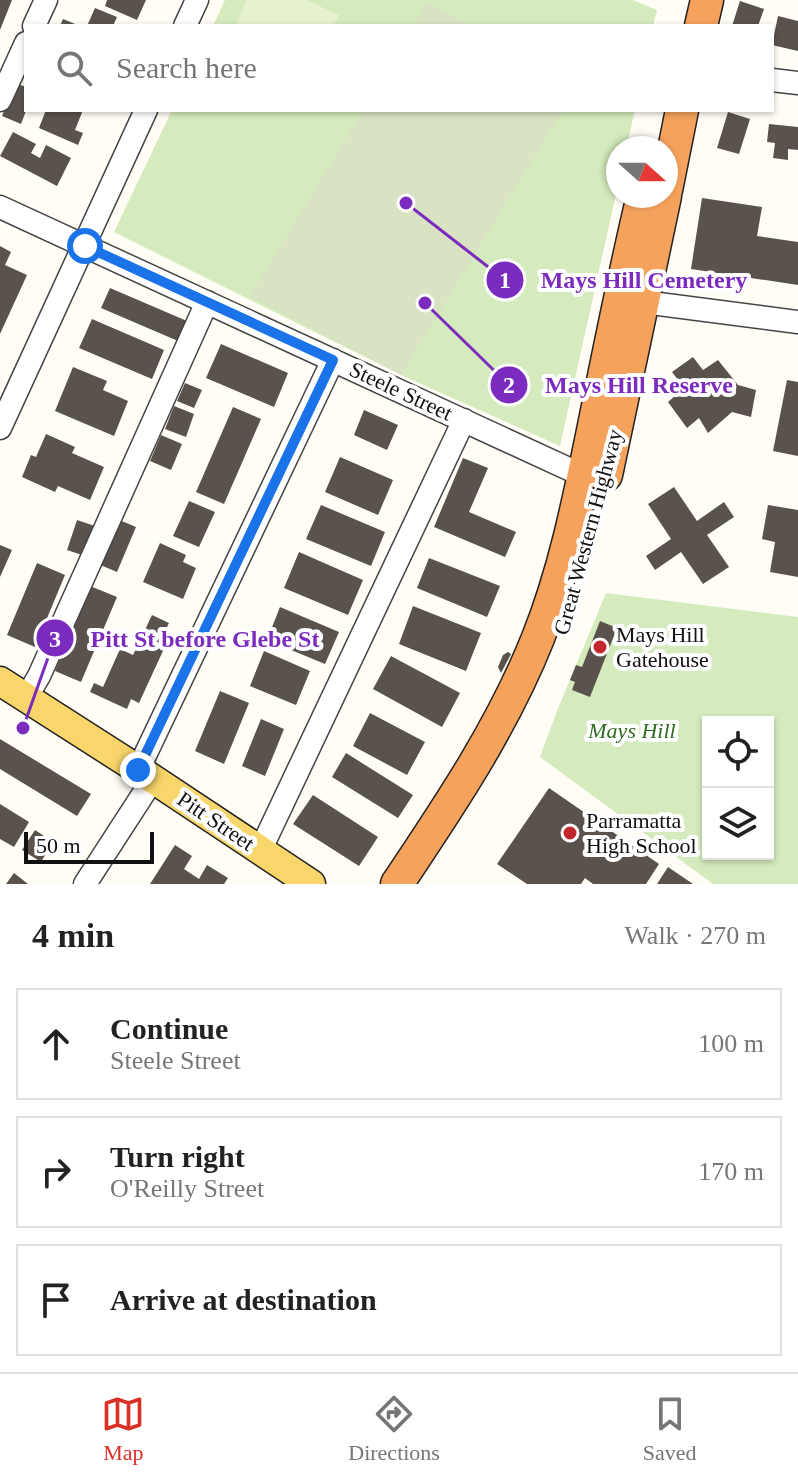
<!DOCTYPE html>
<meta charset="utf-8">
<style>
body{margin:0;font-family:Georgia,serif;background:#f2f2f2;color:#222}
.controls{position:absolute;right:24px;bottom:24px;display:grid;overflow:hidden;border-radius:0px;box-shadow:0 2px 6px #0004}
.controls button{width:72px;height:72px;display:grid;place-items:center;padding:0;border:0;border-bottom:2px solid #e0e0e0;background:#fff;color:#222;font:40px sans-serif}
.compass{position:absolute;left:606px;top:136px;width:72px;height:72px;border-radius:50%;background:#fff;box-shadow:0 2px 6px #0004;rotate:111deg}
.scale{position:absolute;left:24px;bottom:20px;width:130px;box-sizing:border-box;padding-left:8px;border:4px solid #111;border-top:0;font-size:22px;line-height:28px;white-space:nowrap;color:#111;-webkit-text-stroke:6px #fff;paint-order:stroke}
.stop{position:absolute;width:24px;height:24px;margin:-18px;border:6px solid #1a73e8;border-radius:50%;background:#fff}
.stop.end{background:#1a73e8;border-color:#fff;box-shadow:0 2px 8px #0008}
.list{margin:0;padding:0;list-style:none}
h2{display:flex;justify-content:space-between;align-items:center;height:104px;margin:0;padding:0 32px;font-size:34px}
h2 small{font-size:26px;font-weight:400;color:#767676}
.list li{display:grid;grid-template-columns:52px 1fr auto;gap:24px;align-items:center;box-sizing:border-box;height:112px;margin:0 16px 16px;padding:0 16px;border:2px solid #e0e0e0;border-radius:0px}
.list b{display:block;font-size:30px;white-space:nowrap}
.list p{margin:0;font-size:26px;white-space:nowrap;color:#767676}
.list em{font-size:26px;font-style:normal;color:#767676}
.icon{flex:none;width:44px;height:44px;fill:none;stroke:currentColor;stroke-width:2;stroke-linecap:round;stroke-linejoin:round}
.map{position:relative;flex:none;width:798px;height:884px;overflow:hidden}
.search{position:absolute;background:#fff;box-shadow:0 2px 6px #0004;left:24px;right:24px;top:24px;height:88px;display:flex;align-items:center;gap:20px;box-sizing:border-box;padding:0 28px;border-radius:0px;color:#767676;font-size:30px}
.sheet{height:488px;background:#fff}
nav{display:flex;justify-content:space-around;align-items:center;box-sizing:border-box;height:112px;border-top:2px solid #e0e0e0;background:#fff;font-size:22px;color:#767676}
nav a{display:grid;justify-items:center;gap:4px}
nav .on{color:#d93025}
.map>svg:first-child{display:block}
</style>
<div class="map">
<svg width="798" height="884" viewBox="0 0 798 884">
<rect width="100%" height="100%" fill="#fffdf5"/>
<path fill="#d5ebbd" fill-rule="evenodd" d="M225,0h408l24,10 -4,16h-440z
M172,110h463l-9,38h-8v37l-58,261 -159,-71 -287,-143z
M606,593l192,24v267h-85l-173,-127 17,-46zM708,722h60v132h-60z"/>
<path fill="#d9e3c4" d="M428,2l41,24h-55z
M363,110h200l-162,265 -151,-79z"/>
<path fill="#e6f2cf" d="M247,0h59l33,15 -6,11h-98z"/>
<path fill="#5a524d" d="M0,0h12l-12,30z
M107,0h39l-9,20 -32,-14z
M740,1l24,8 -6,17h-26z
M95,8l22,9 -4,9h-26z
M778,16l20,5v30l-26,-6z
M63,19l17,7h-20z
M15,83l11,4v24l-5,13 -19,-8z
M46,110h37l-8,20 8,3 -5,12 -39,-17z
M728,112l22,7 -11,35 -22,-6z
M769,124l29,3v23l-10,-1v11l-15,-2 2,-15 -8,-1z
M13,132l23,12 -5,9 9,5 6,-13 25,13 -14,28 -57,-30z
M702,198l60,9 -5,29 41,6v43l-107,-16z
M0,246l11,6 -6,13 22,10 -27,59z
M110,288l77,33 -9,20 -77,-33z
M92,319l72,31 -12,29 -73,-31z
M221,344l67,29 -14,34 -68,-29z
M693,357l10,13 15,-10 20,25 18,5 -5,27 -19,-5 -24,21 -9,-15 -12,10 -19,-26 16,-14 -12,-16z
M73,367l34,14 -4,9 25,11 -14,35 -59,-25z
M787,380l11,2v74l-25,-5z
M185,383l17,7 -8,18 -17,-7z
M174,406l20,8 -8,23 -21,-8z
M233,407l28,12 -37,85 -28,-12z
M364,410l34,15 -11,25 -33,-15z
M46,434l29,13 -3,6 32,14 -14,33 -32,-14 -3,6 -33,-15 9,-22 5,2z
M161,435l21,9 -11,26 -21,-9z
M340,457l53,23 -15,35 -53,-23z
M463,458l25,10 -19,44 47,20 -11,25 -71,-30z
M674,487l23,34 27,-19 10,15 -27,18 22,32 -26,17 -22,-32 -26,18 -9,-14 25,-17 -23,-35z
M189,501l26,11 -16,35 -26,-11z
M321,505l64,27 -14,34 -65,-27z
M768,505l30,5v67l-28,-5 5,-30 -13,-3z
M117,519l19,8 -19,45 -19,-8z
M77,520l18,6 -10,30 -18,-6z
M160,543l26,12 -3,7 13,6 -13,31 -40,-17z
M0,545l12,5 -12,27z
M299,552l64,28 -15,35 -64,-27z
M429,558l71,28 -13,31 -70,-29z
M37,563l28,12 -30,72 -28,-12z
M90,586l27,11 -36,85 -26,-11z
M413,606l68,27 -15,38 -67,-27z
M280,607l59,25 -14,32 -58,-24z
M152,615l17,8 -7,14 6,3 -29,63 -8,-4 -4,10 -37,-17 4,-9 9,4 17,-38 13,6z
M600,621l17,7 -27,69 -18,-7 3,-8 -5,-2 6,-15 6,2z
M264,651l46,20 -14,34 -46,-19z
M508,652l3,2 -10,19 -3,-6 5,-12z
M391,656l69,37 -18,34 -69,-38z
M220,691l29,12 -25,61 -29,-13z
M370,713l55,29 -18,33 -54,-29z
M261,719l23,10 -19,47 -23,-10z
M0,739l91,55 -14,22 -77,-47z
M346,753l67,42 -15,23 -66,-41z
M549,788l110,76 -13,20h-53l-8,-6 -4,6h-54l-30,-20z
M313,795l65,42 -19,29 -66,-42z
M0,804l29,18 -15,25 -14,-8z
M35,830l18,12 -12,20 -19,-12z
M175,845l17,11 -8,13 15,10 8,-14 21,13 -4,6h-74z
M668,867l25,17h-36z
M14,873l14,11h-22z"/>
<g fill="none" stroke-linecap="round" stroke-linejoin="round">
<g stroke="#444" stroke-width="25">
<path id="minor" d="M34,26l12,-26
M185,26l12,-26
M772,80l26,3
M0,100l26,-57
M0,207l584,269
M628,300l170,22
M0,428l146,-318
M26,698l13,-22 168,-374
M138,770l195,-410
M260,851l204,-431
M85,884l68,-105"/>
</g>
<g stroke="#222" stroke-width="31">
<path id="major" d="M0,681l153,98 158,105"/>
</g>
<g stroke="#222" stroke-width="35">
<path id="highway" d="M701,26l6,-26
M666,190l16,-80
M606,475l59,-279
M397,884c53,-79 106,-158 141,-246 28,-70 42,-144 57,-217 15,-75 30,-150 48,-225"/>
</g>
<use href="#minor" stroke="#fff" stroke-width="22"/>
<use href="#major" stroke="#f9d66b" stroke-width="28"/>
<use href="#highway" stroke="#f5a25d" stroke-width="32"/>
</g>
<g fill="none" stroke-linecap="round" stroke-linejoin="round">
<path stroke="#1a73e8" stroke-width="10" d="M85,246l248,114 -195,410"/>
</g>
<g fill="#c4262e" stroke="#fff" stroke-width="3">
<circle cx="600" cy="647" r="8"/>
<circle cx="570" cy="833" r="8"/>
</g>
<g text-anchor="middle" dominant-baseline="central" stroke-width="8" stroke-linejoin="round" paint-order="stroke">
<g font-size="22" fill="#111" stroke="#fff">
<text transform="translate(401 391) rotate(25)">Steele Street</text>
<text transform="translate(588 532) rotate(-75)">Great Western Highway</text>
<text transform="translate(216 821) rotate(34)">Pitt Street</text>
</g>
<g font-size="22" fill="#111" stroke="#fff" text-anchor="start">
<text x="616" y="634">Mays Hill<tspan x="616" dy="25">Gatehouse</tspan></text>
<text x="586" y="820">Parramatta<tspan x="586" dy="25">High School</tspan></text>
</g>
<g font-size="22" font-style="italic" fill="#2f6b1f" stroke="#fff">
<text x="632" y="730">Mays Hill</text>
</g>
</g>
<path fill="none" stroke="#7b2cbf" stroke-width="3" d="M406 203L505 280M425 303L509 385M23 728L55 638"/>
<g fill="#7b2cbf" stroke="#fff" stroke-width="3">
<circle cx="406" cy="203" r="8"/>
<circle cx="425" cy="303" r="8"/>
<circle cx="23" cy="728" r="8"/>
<circle cx="505" cy="280" r="20"/>
<circle cx="509" cy="385" r="20"/>
<circle cx="55" cy="638" r="20"/>
</g>
<g font-size="24" text-anchor="middle" font-weight="bold" fill="#fff">
<text x="505" y="288">1</text>
<text x="509" y="393">2</text>
<text x="55" y="647">3</text>
</g>
<g font-size="24" text-anchor="middle" font-weight="bold" fill="#7b2cbf" stroke="#fff" stroke-width="8" stroke-linejoin="round" paint-order="stroke">
<text x="644" y="288">Mays Hill Cemetery</text>
<text x="639" y="393">Mays Hill Reserve</text>
<text x="205" y="647">Pitt St before Glebe St</text>
</g>
</svg>
<div class="controls">
<button><svg class="icon" aria-label="locate" viewBox="0 0 24 24"><circle cx="12" cy="12" r="6"/><path d="M12 2v4M12 18v4M2 12h4M18 12h4"/></svg></button>
<button><svg class="icon" aria-label="layers" viewBox="0 0 24 24"><path d="M12 4l9 5-9 5-9-5zM3 14l9 5 9-5"/></svg></button>
</div>
<svg class="compass" viewBox="-18 -18 36 36"><path d="M0-13l5 13h-10z" fill="#e53935"/><path d="M0 13l5-13h-10z" fill="#767676"/></svg>
<div class="scale">50 m</div>
<div class="stop" style="left:85px;top:246px"></div>
<div class="stop end" style="left:138px;top:770px"></div>
<div class="search"><svg class="icon" aria-label="search" viewBox="0 0 24 24"><circle cx="10" cy="10" r="6"/><path d="M15 15l6 6"/></svg>Search here</div>
</div>
<section class="sheet">
<h2>4 min<small>Walk · 270 m</small></h2>
<ul class="list">
<li><svg class="icon" aria-label="ahead" viewBox="0 0 24 24"><path d="M12 20V5M6 11l6-6 6 6"/></svg><div><b>Continue</b><p>Steele Street</p></div><em>100 m</em></li>
<li><svg class="icon" aria-label="right" viewBox="0 0 24 24"><path d="M7 20v-9h11M14 6l5 5-5 5"/></svg><div><b>Turn right</b><p>O'Reilly Street</p></div><em>170 m</em></li>
<li><svg class="icon" aria-label="arrive" viewBox="0 0 24 24"><path d="M6 21V4h12l-3 4 3 4H6"/></svg><div><b>Arrive at destination</b></div></li>
</ul>
</section>
<nav>
<a class="on"><svg class="icon" aria-label="map" viewBox="0 0 24 24"><path d="M3 6l6-2 6 2 6-2v14l-6 2-6-2-6 2zM9 4v14M15 6v14"/></svg>Map</a>
<a><svg class="icon" aria-label="directions" viewBox="0 0 24 24"><path d="M12 3l9 9-9 9-9-9zM9 14v-3h6M13 9l2 2-2 2"/></svg>Directions</a>
<a><svg class="icon" aria-label="saved" viewBox="0 0 24 24"><path d="M7 4h10v16l-5-4-5 4z"/></svg>Saved</a>
</nav>
